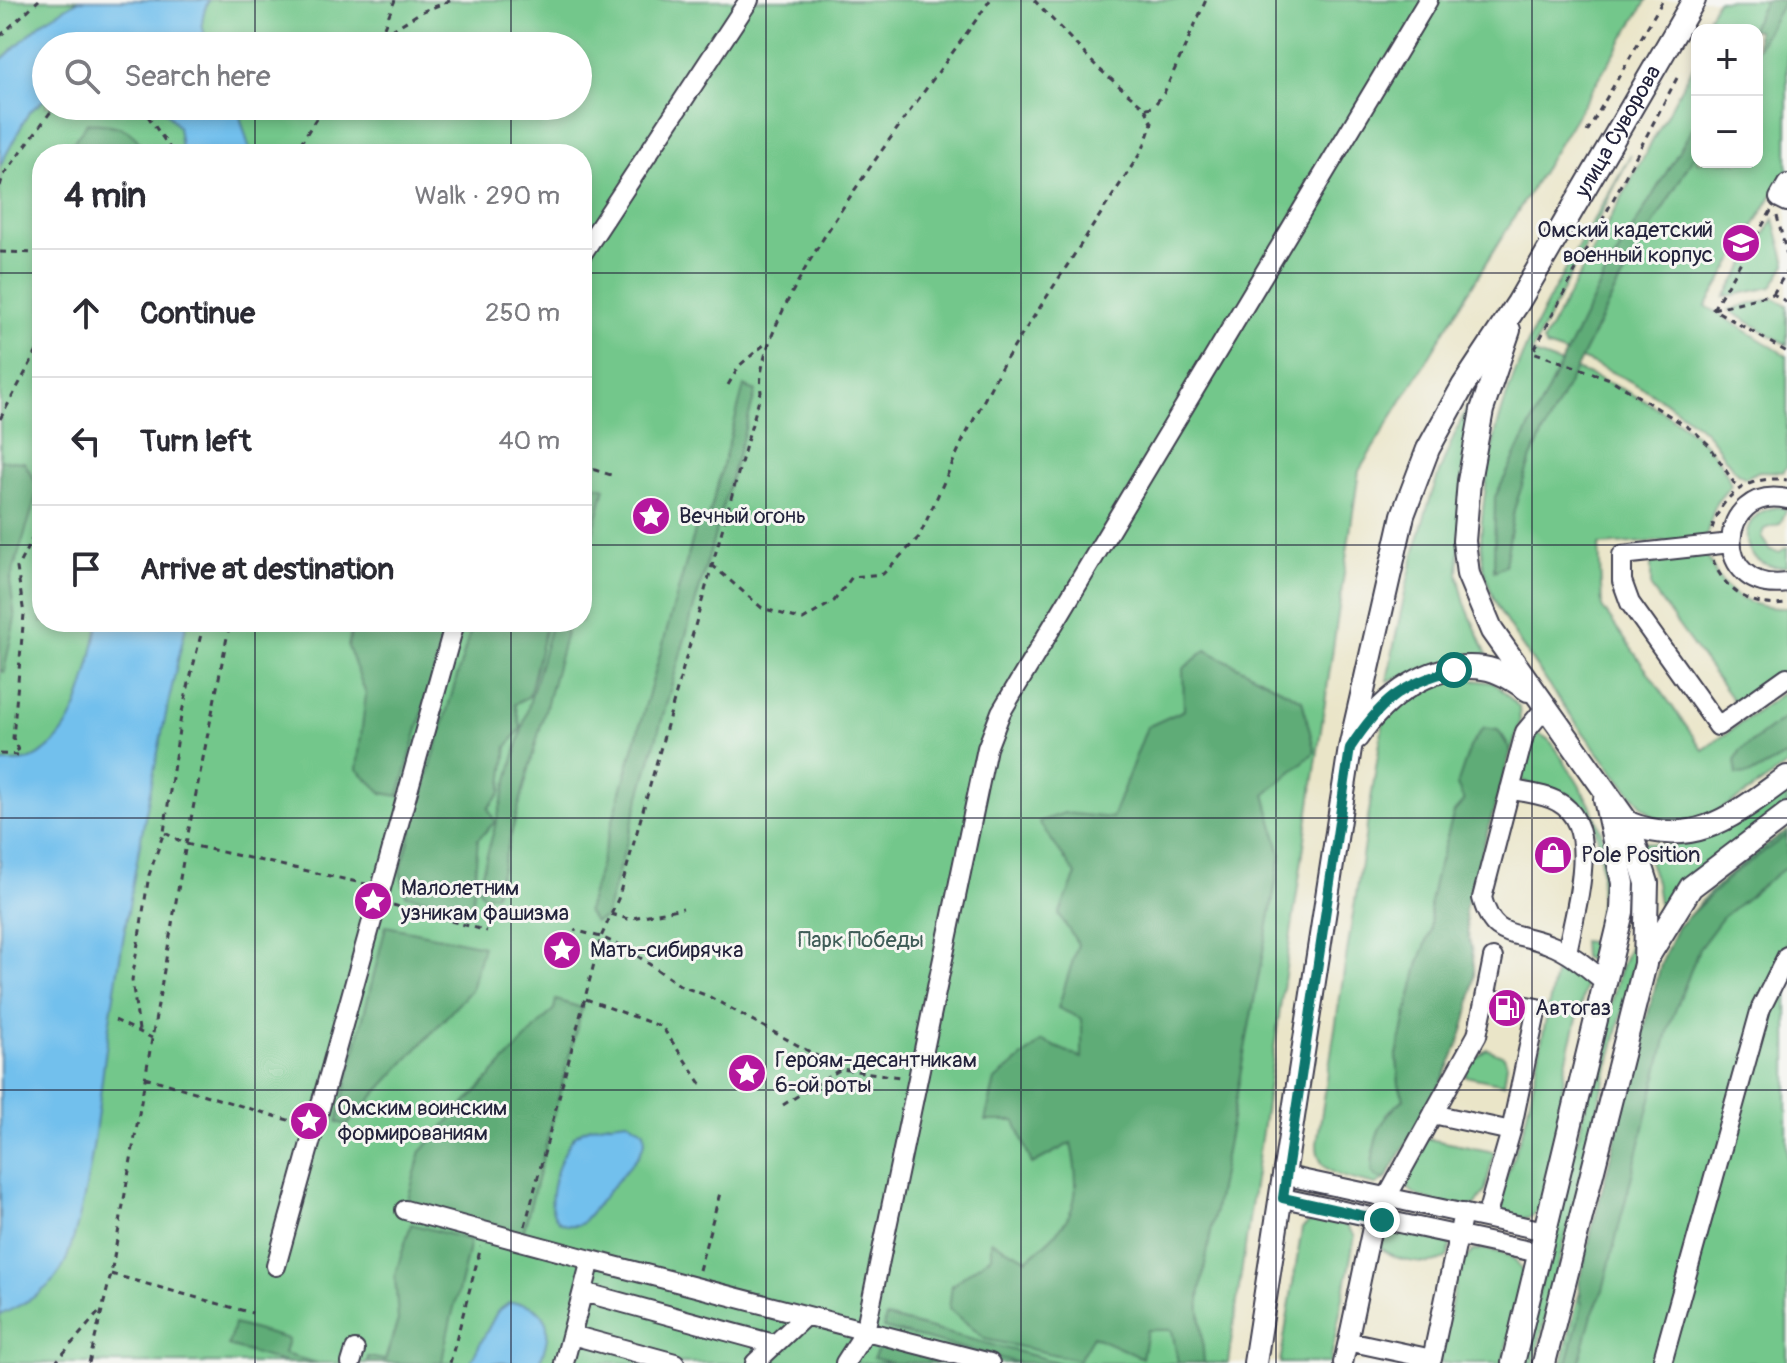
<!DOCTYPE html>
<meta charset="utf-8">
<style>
body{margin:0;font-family:Pangolin,sans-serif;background:#f7f7f7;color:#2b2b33}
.controls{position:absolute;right:24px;top:24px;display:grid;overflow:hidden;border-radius:16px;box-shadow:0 4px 12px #0003}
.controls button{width:72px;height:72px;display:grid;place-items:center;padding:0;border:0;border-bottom:2px solid #e1e1e2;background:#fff;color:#2b2b33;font:40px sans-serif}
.stop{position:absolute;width:24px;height:24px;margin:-18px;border:6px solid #0f766e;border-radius:50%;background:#fff}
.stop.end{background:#0f766e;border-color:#fff;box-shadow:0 2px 8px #0008}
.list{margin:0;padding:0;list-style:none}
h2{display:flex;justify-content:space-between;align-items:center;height:104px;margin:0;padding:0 32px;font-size:34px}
h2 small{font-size:26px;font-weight:400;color:#7c7c81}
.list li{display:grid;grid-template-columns:52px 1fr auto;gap:24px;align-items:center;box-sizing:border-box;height:128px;padding:0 32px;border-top:2px solid #e1e1e2}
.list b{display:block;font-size:30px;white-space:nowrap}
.list em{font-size:26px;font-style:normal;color:#7c7c81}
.icon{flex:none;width:44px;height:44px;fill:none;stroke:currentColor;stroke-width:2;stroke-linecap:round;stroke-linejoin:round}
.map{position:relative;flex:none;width:1787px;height:1363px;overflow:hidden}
.search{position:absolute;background:#fff;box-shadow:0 4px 12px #0003;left:32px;top:32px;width:560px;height:88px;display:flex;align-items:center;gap:20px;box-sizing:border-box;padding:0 28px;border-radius:44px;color:#7c7c81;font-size:30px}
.panel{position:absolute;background:#fff;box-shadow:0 4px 12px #0003;left:32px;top:144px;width:560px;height:488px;border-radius:32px}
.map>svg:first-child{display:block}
</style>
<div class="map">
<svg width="1787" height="1363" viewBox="0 0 1787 1363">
<rect width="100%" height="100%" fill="#f6f6f2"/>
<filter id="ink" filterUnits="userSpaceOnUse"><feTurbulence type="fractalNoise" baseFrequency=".0125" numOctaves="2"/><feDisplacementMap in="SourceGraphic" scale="16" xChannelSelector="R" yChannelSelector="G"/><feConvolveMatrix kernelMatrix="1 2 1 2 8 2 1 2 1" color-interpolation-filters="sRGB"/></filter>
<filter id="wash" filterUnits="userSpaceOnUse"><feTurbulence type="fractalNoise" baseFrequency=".006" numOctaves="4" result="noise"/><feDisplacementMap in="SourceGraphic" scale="32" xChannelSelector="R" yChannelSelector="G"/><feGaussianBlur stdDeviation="1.8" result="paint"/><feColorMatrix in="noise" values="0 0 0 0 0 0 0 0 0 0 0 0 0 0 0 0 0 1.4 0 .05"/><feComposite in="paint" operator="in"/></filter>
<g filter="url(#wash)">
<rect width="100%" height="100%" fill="#eae5c8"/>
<path fill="#73c78b" stroke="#4a7463" stroke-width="2" fill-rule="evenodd" d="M0,0h1647l-288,471 -131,892h-1228zM46,46h532v60h-532zM42,154h540v468h-540z
M1717,0h70v171l-81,135 81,50v110l-4,6 -24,-1 -14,7c-20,-12 -27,-37 -45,-51 -46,-37 -98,-63 -154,-80l-3,-5 154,-283v103h60v-132h-55z
M1631,154l-100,199c61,21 180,65 200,132l-15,18 -10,33 -5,3 -102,6 3,62 101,143 84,-60v75c-27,19 -88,68 -123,58 -27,-8 -148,-182 -166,-215 -5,-11 -11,-27 -14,-39 -6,-29 -1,-62 3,-91 16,-119 87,-221 144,-324z
M1774,219l12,45 -14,23 -47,10z
M1774,298l13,7v40l-58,-35z
M1480,382l-16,64 -6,128 7,30 23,53 -36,4 -65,20c21,-110 39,-198 93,-299z
M1778,507l9,2 -7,15 -15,5 -3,9 8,12 9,2 8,-5v19c-48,8 -56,-54 -9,-59z
M1703,553c8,5 8,13 13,21 16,26 42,35 71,34v60l-47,33 -6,1 -83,-114v-24l3,-5z
M1459,678l36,5 24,24 1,16 -9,28 -8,-15 -45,49 6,16 -34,101 1,29 -12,31 -22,93 2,29 5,15 -18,15 -8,64 8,1 -10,6c-26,-7 -60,-8 -59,-42l66,-420c16,-26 48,-37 76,-45z
M1535,733c17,3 24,21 33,35 42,60 56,122 34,194l-5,2 -14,-7 -1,-16 13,2c4,-41 20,-124 -26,-148 -15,-7 -33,-5 -47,-15 -3,-13 3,-39 13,-47z
M1787,788v16l-103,79 -24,28 -4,-29 -14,-41c56,16 101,-23 145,-53z
M1787,831v532h-225l42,-170 76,-264c28,-43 66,-68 107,-98z
M1638,923l-3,37 -101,403h-13l98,-390z
M1558,960c13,7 24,12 27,28 -7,31 -19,64 -22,95 -3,27 -8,114 -28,131 -8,7 -19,3 -29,1l-6,-8 -1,-10 26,-74z
M1487,1049l17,7 3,8 -3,20 -39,-8 6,-14z
M1424,1138l70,14 -9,39 -9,14c-18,4 -57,-3 -69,-18l-1,-9z
M1319,1215l20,2 16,19 -25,127h-50l22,-135z
M1382,1228l69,15 -3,13c-14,14 -53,5 -67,-8z
M1483,1249c21,4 38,6 41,31l-22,83h-63l20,-97 14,-15z"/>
<path fill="#5eac77" stroke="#406759" stroke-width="2" d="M1766,0h19l-28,49v-19h-7z
M1697,121v30l-79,134 -87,173 -17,52 -9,56 -11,5 1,-74 109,-220z
M87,123c31,1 45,3 60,31h-82z
M744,386l12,5 -151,527 -11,4 -7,-11 112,-394 9,3z
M0,460l24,2 15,26 -29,93 5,37 -11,54 -4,-2z
M582,477l5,1 -1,18 4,-12 15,4 -23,86v-61l4,-15 -4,4z
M353,622h95l-49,174 -17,-3 -25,-24 9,-75 -18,-47z
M473,622h74l-18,74 -14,8 6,24 -14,19 -6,46 -13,15 7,14 -17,17 -6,70 -66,-14 -6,-24z
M552,622h17l-74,272 -12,2 -5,-9z
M1206,650l96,50 13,52 -50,42 16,61 -82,442 5,66h-26l-6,-33h-25l-5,28 -49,-22 -14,24 -94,-21 -36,-31 3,-23 39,-29v-15l36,18c48,-38 56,-56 44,-116l-39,21 -17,-43h-30l10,-41 47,-39 40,17v-39l-24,-11 20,-64 -19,-29 17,-40 -37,-53 25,-9 48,5 35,-91 37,-17 -1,-41z
M1787,716v39l-35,19 -15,1 -2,-14 5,-10z
M1483,728l15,2 13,21 -46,158c-1,24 11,43 9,67 -5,75 -52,139 -88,203l-8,-1 -6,-6c1,-34 6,-51 32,-73l-5,-15 -2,-29 22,-93 12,-31 -1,-29 5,-24 19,-66 10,-11 -7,-16 13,-38z
M1787,835v31l-64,51 -24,32 -29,75 -67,266 -11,24 -13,49h-12l15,-57 -3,-23 14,-59 68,-260 16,-37 57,-54z
M386,926l97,20 -12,44 -124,135 -10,-3z
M556,1000l26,8 -61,233 -116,-31 16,-59 133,-142z
M411,1224l59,16c-7,42 -22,80 -28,123h-75l1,-6 17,3 13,-40 -3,-45z
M886,1317l175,46h-42l-136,-35z
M234,1324l54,15 -4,15 33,9h-30l-59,-17z
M882,1343l76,20h-65l-20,-5z"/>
<path fill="#72c0ed" stroke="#4a7194" stroke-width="2" d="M79,0h130c-9,18 -9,28 1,46h-164v52l-17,14 -29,54v-105l44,-40z
M161,106h76l14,48h-69l-4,-27z
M99,622h88c-32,131 -56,265 -77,398 -12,78 -16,163 -43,238 -12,31 -39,44 -67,57v-553c10,0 23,1 31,-3 49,-22 57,-90 68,-137z
M628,1121l16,10 1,11 -6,13 -58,69c-51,12 -24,-67 -7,-87 12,-13 38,-14 54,-16z
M509,1303c42,-1 45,27 30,60h-69l27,-51z"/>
</g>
<g filter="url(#ink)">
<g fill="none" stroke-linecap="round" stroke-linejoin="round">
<g stroke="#403f50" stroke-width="22">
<path id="minor" d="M1787,184l-8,14 8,4
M582,254l167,-254
M1787,499c-71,-15 -77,95 0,84
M1731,543l-109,12v26l8,22 88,123 69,-49
M1545,708l-20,24 -43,166c12,43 31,32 66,46 22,8 39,23 57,38
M1510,789c15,4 35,5 48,13 45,24 16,110 9,151
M1485,998l8,-40
M1433,1114l44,-79 8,-37 52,10 -26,123
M1287,1176l258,55
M1283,1198l256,55
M405,1210l186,50 -27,103
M1374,1218l-26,123 84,18 31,-146
M1382,1220l5,-23 46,-83 78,17 -25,87
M591,1260l399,103
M276,1266l179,-644
M583,1292l191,52
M572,1335l103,28
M351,1363l4,-13
M755,1363l49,-46
M845,1363l20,-31 122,-584 14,-36 427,-712
M1343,1363l5,-22
M1662,1363l99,-355 26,-52"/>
</g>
<g stroke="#403f50" stroke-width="26">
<g id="major">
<path d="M1509,330l-27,80 -13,71 -5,60 4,33 24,57 136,192 19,60 -2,81 -101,399"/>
<path d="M1357,737c27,-40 74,-76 126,-69 16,2 32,13 45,22"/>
<path d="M1628,823c67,27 106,-8 159,-46"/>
<path d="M1649,955l42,-68 96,-73"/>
<path id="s1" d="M1255,1363l95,-615 53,-233 25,-66 35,-63 55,-83 176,-303"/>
<path d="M1513,1363l109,-451 1,-29 -18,-84"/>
</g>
</g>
<path stroke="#403f50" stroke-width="3" stroke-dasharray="6 6" stroke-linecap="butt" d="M1034,0l64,68 47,40 8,-1 11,-14 42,-93
M0,36l39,-36
M371,43l50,-31 31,-12
M369,46l15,-19 11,-27
M1677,78l-144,274 77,27 84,52 15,14 29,44
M141,106l33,48
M1587,132l76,-132
M294,154l30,-48
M0,186l3,-10 52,-70
M1771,211l-58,98 74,43
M1777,216l10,39
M0,252l42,1
M37,254l5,11
M1773,294l14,-23
M1713,309l60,-15 14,8
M728,385l12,-20 25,-21
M0,419l42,-77
M582,466l29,9
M1712,529c9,-35 39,-55 75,-49
M1713,560c12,33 41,48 74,44
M712,565l50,43 41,12 31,-19 18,-24 31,-3 36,-37 44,-97 40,-76 140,-215 9,-26 -7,-15
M0,754l20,1 -7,-17 11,-124 -7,-46 16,-31 9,-62
M165,833l21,11 180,40
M393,905l94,26
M611,914l17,5 55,-11
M586,999l76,28 40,58
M115,1020l37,18
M139,1030l-7,-50 17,-105 15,-43 17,-116 23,-94
M841,1069l-133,-73 -27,-10 -55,-38 -25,-11 17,-38 143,-507c-12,-81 178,-316 229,-392
M145,1077l153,46
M783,1105l58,-36 59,8
M525,1226l76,-289 -27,-7
M699,1270l21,-77
M111,1274l141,39
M55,1363l44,-51
M89,1363l22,-89 75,-430 44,-222
M450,1363l31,-116"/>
<use href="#minor" stroke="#fff" stroke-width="18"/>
<use href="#major" stroke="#fff" stroke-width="22"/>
</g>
</g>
<g fill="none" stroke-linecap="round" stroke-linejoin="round" filter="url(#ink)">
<path stroke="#0f766e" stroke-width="10" d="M1382,1220l-99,-22 67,-450c30,-46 50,-64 104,-78"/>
</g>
<path fill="none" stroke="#22223b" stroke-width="2" stroke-opacity="0.55" d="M255,0v46M511,0v46M766,0v1363M1021,0v1363M1276,0v1363M1532,0v1363M255,106v48M511,106v48M0,273h42M582,273h1205M0,545h42M582,545h1205M255,622v741M511,622v741M0,818h1787M0,1090h1787"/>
<defs>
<g id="school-disc" transform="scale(2)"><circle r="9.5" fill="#b5179e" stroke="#f6f6f2"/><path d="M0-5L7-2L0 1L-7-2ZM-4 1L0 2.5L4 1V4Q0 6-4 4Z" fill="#fff"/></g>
<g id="sight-disc" transform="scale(2)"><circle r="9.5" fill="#b5179e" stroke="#f6f6f2"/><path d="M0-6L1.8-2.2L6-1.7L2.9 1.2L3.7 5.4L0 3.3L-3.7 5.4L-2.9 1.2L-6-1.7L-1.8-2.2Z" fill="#fff"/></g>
<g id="shop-disc" transform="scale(2)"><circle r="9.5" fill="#b5179e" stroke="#f6f6f2"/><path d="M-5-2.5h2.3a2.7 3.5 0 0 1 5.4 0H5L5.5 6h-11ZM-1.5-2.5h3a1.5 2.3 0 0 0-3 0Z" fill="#fff"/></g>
<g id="fuel-disc" transform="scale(2)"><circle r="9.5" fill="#b5179e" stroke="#f6f6f2"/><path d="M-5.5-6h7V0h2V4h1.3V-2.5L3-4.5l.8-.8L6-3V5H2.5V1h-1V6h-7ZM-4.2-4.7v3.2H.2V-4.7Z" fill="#fff"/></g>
</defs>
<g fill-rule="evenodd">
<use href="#school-disc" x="1741" y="243"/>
<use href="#sight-disc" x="651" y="516"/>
<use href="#shop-disc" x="1553" y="855"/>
<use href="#sight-disc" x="373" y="901"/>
<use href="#sight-disc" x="562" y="950"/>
<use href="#fuel-disc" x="1507" y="1008"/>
<use href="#sight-disc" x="747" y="1073"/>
<use href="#sight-disc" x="309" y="1121"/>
</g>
<g text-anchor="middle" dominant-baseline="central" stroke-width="6" stroke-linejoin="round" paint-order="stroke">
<g font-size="22" fill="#22223b" stroke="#f6f6f2">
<text stroke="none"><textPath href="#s1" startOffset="1302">улица Суворова</textPath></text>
</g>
<g font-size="22" fill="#22223b" stroke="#f6f6f2" text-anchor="start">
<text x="1713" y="230" text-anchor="end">Омский кадетский<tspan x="1713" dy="25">военный корпус</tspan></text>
<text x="679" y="516">Вечный огонь</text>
<text x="1581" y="855">Pole Position</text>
<text x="401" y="888">Малолетним<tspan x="401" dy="25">узникам фашизма</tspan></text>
<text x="590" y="950">Мать-сибирячка</text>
<text x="1535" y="1008">Автогаз</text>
<text x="775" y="1060">Героям-десантникам<tspan x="775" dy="25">6-ой роты</tspan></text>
<text x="337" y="1108">Омским воинским<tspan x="337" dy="25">формированиям</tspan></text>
</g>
<g font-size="22" fill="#3e5c57" stroke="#f6f6f2">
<text x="861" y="940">Парк Победы</text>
</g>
</g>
</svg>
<div class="controls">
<button>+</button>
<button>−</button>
</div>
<div class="stop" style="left:1454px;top:670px"></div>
<div class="stop end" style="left:1382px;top:1220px"></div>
<div class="search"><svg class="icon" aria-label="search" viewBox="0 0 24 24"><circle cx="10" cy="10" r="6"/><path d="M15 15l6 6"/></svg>Search here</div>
<section class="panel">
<h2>4 min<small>Walk · 290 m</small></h2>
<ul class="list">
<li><svg class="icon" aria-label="ahead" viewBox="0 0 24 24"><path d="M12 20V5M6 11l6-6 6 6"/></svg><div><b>Continue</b></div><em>250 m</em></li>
<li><svg class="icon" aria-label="left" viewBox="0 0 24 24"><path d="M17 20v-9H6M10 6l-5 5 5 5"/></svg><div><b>Turn left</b></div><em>40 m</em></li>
<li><svg class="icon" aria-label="arrive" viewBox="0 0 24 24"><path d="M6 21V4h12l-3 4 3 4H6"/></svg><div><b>Arrive at destination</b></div></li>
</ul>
</section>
</div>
